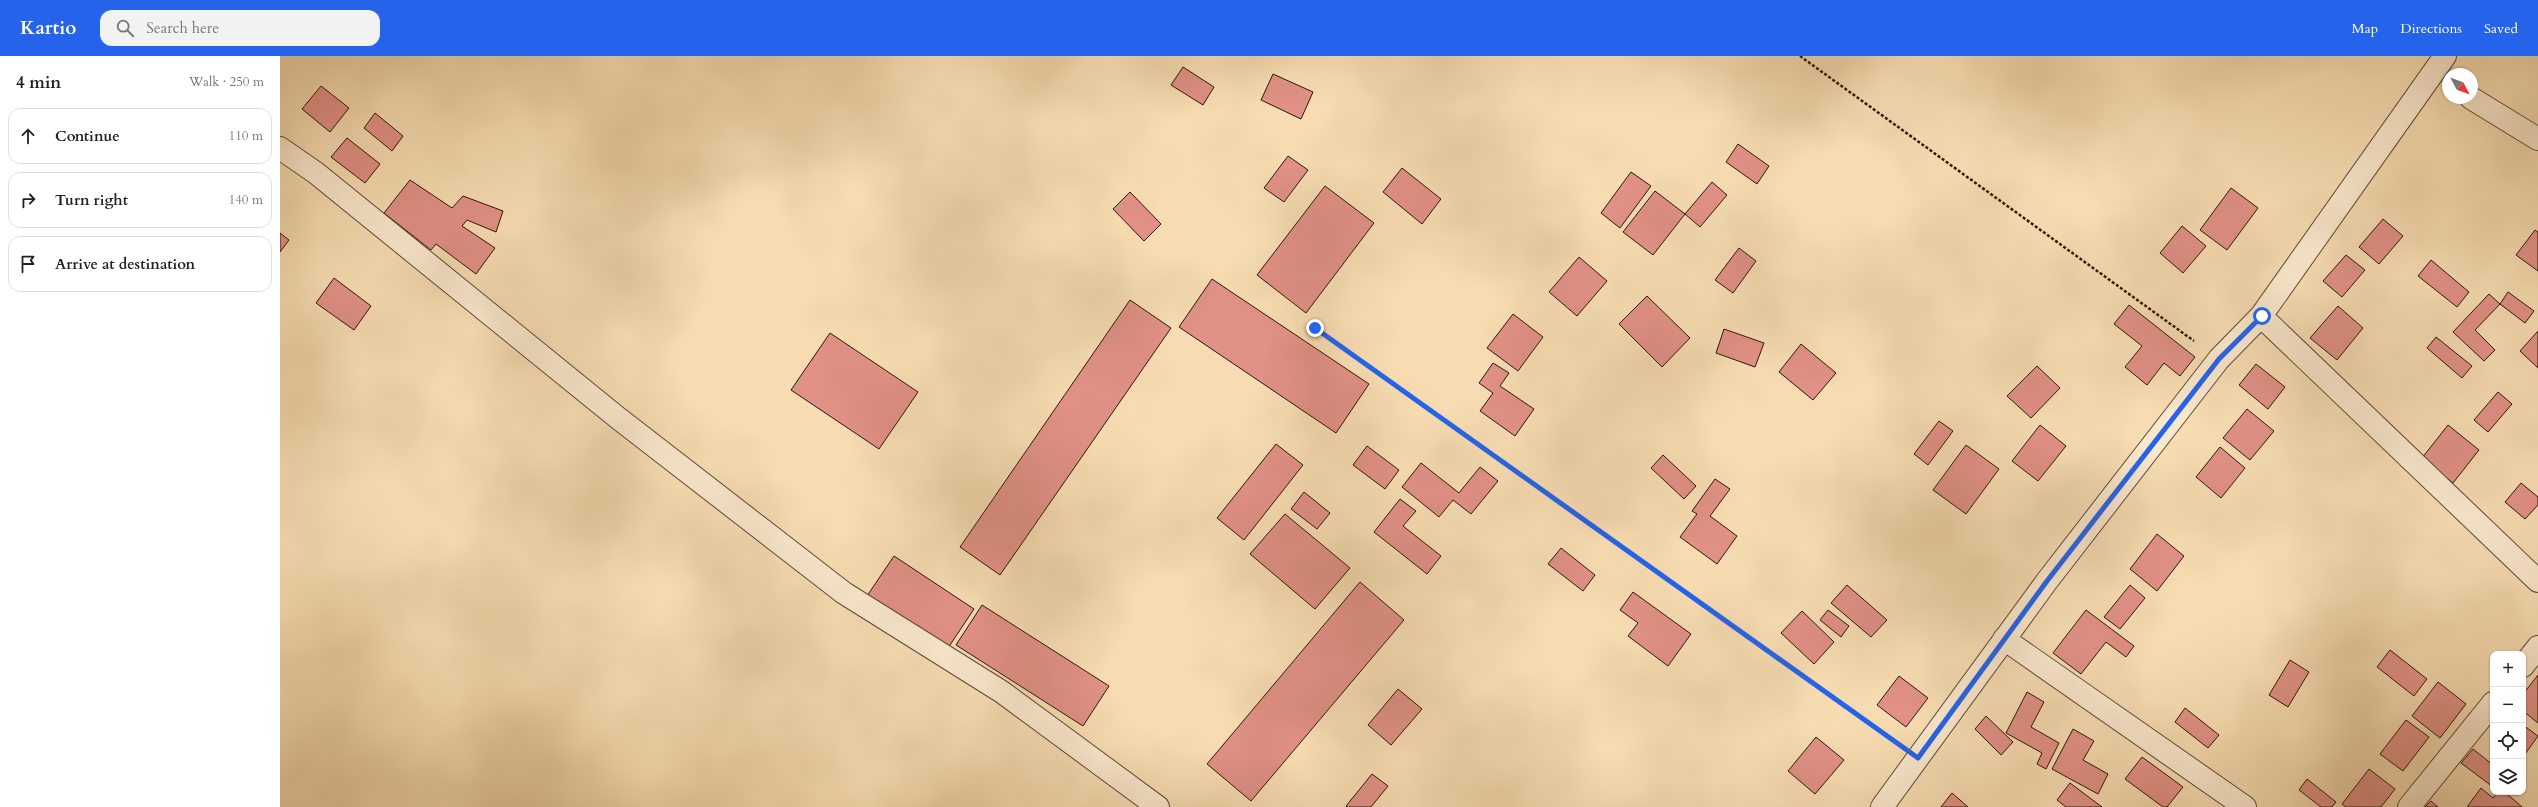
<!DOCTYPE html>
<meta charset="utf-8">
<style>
body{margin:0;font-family:Cardo,serif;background:#f2f2f2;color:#222}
.controls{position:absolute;right:12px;bottom:12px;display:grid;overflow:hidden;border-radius:8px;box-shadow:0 1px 3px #0004}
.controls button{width:36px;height:36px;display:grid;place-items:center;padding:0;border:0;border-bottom:1px solid #e0e0e0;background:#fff;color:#222;font:20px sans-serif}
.compass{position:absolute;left:2162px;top:12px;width:36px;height:36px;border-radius:50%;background:#fff;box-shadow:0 1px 3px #0004;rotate:131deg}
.stop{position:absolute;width:12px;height:12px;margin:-9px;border:3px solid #2563eb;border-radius:50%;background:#fff}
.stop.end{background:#2563eb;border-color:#fff;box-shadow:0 1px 4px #0008}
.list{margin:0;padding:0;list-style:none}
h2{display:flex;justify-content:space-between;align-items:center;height:52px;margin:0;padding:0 16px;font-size:17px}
h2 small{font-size:13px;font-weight:400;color:#767676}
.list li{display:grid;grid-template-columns:26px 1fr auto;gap:12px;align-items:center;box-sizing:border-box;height:56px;margin:0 8px 8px;padding:0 8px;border:1px solid #e0e0e0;border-radius:12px}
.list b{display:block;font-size:15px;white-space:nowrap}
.list em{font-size:13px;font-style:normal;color:#767676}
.icon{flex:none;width:22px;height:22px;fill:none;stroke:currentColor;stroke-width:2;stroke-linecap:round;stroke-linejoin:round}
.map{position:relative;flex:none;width:2258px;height:751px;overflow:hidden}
header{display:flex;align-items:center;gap:24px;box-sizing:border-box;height:56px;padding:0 20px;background:#2563eb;color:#fff}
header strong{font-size:19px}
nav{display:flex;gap:22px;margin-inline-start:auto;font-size:14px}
.search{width:280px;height:36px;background:#f2f2f2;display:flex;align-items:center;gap:10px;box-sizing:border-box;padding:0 14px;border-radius:12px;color:#767676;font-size:15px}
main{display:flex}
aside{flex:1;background:#fff}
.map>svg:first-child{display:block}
</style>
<header>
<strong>Kartio</strong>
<div class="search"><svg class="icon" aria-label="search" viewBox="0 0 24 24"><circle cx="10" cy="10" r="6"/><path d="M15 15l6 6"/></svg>Search here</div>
<nav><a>Map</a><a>Directions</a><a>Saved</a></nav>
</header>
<main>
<aside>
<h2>4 min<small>Walk · 250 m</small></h2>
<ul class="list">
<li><svg class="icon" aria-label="ahead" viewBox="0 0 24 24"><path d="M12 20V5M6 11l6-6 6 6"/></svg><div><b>Continue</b></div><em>110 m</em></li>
<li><svg class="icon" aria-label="right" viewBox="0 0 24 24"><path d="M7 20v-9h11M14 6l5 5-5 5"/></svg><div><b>Turn right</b></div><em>140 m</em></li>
<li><svg class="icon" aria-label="arrive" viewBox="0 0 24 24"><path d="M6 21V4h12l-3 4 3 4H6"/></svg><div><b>Arrive at destination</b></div></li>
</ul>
</aside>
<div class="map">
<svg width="2258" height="751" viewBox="0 0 2258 751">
<rect width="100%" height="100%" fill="#f7dcb2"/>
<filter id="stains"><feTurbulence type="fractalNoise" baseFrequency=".005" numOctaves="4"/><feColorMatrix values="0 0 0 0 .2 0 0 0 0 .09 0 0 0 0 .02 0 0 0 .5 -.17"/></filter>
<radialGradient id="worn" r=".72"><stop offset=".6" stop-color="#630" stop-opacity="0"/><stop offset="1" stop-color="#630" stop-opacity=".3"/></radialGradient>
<path fill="#e19186" stroke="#2d160b" d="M903,11l31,20 -11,18 -32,-20z
M993,18l40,18 -12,27 -40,-19z
M41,30l28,22 -19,24 -28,-23z
M95,57l28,23 -11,15 -28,-23z
M67,82l33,26 -15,19 -34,-26z
M1458,88l31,22 -12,18 -31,-22z
M1008,100l20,14 -24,32 -20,-14z
M1122,112l39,31 -19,25 -39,-32z
M1351,116l20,14 -31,42 -19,-15z
M130,124l42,28 11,-12 40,15 -7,21 -29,-12 -5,6 33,22 -19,26 -40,-30 -5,6 -47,-37z
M1432,126l15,13 -27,32 -15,-13z
M1045,130l49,37 -68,90 -49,-38z
M1951,132l27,20 -31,42 -27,-20z
M1375,135l30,23 -32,41 -30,-23z
M850,136l31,32 -17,17 -31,-32z
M2103,163l20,17 -24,28 -20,-17z
M1902,170l24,20 -23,27 -23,-20z
M2255,174l3,2v39l-22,-16z
M0,177l9,7 -9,12z
M1459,192l17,13 -23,32 -18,-13z
M2066,199l19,15 -23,27 -19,-16z
M1299,201l28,24 -30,35 -28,-24z
M2151,204l38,32 -12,15 -39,-31z
M54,222l37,28 -17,24 -38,-27z
M932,223l157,105 -33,49 -157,-106z
M2228,236l26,19 -9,12 -25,-19z
M2209,238l11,10 -25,26 20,20 -11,11 -31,-29z
M1367,240l43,42 -28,29 -43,-43z
M850,244l41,28 -171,247 -40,-28z
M1849,249l66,52 -15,19 -16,-13 -17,22 -22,-18 17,-21 -28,-22z
M2058,250l25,22 -26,32 -27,-22z
M1233,258l30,23 -25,34 -31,-23z
M1444,273l40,14 -9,24 -39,-14z
M2258,275v37l-18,-17z
M550,277l88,59 -39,57 -88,-59z
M2156,281l36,29 -10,12 -35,-30z
M1521,288l35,29 -23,27 -34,-28z
M1213,307l16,10 -9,13 34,23 -19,27 -35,-25 13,-18 -14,-10z
M1976,308l29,23 -17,22 -29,-24z
M1757,310l23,22 -29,30 -24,-22z
M2218,336l14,12 -24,28 -14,-12z
M1967,353l27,22 -24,29 -27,-22z
M1659,365l14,10 -25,34 -14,-11z
M1760,369l26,21 -28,35 -26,-20z
M2168,369l31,25 -26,33 -31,-25z
M996,388l27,21 -59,75 -27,-22z
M1686,389l33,24 -33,45 -33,-24z
M1087,390l32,24 -14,19 -32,-24z
M1940,391l25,21 -24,30 -25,-21z
M1383,399l33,31 -12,13 -33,-31z
M1141,407l38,30 21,-26 18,14 -27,33 -18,-14 -14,17 -37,-30z
M1435,423l15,10 -20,27 27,20 -20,28 -37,-27 17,-23 -5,-3z
M2241,427l17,14v8l-13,14 -20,-17z
M1024,436l26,21 -13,16 -26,-20z
M1120,443l16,12 -13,15 38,30 -14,18 -53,-42z
M1005,458l65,54 -35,41 -65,-55z
M1877,478l27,22 -27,35 -27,-22z
M1281,492l34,27 -12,16 -35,-27z
M614,500l80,53 -26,39 -81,-52z
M1080,526l44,38 -153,181 -44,-37z
M1567,529l40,35 -16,17 -40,-34z
M1850,529l15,13 -25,31 -16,-12z
M1353,536l58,42 -23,32 -40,-30 10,-13 -18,-13z
M702,549l127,81 -26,40 -127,-81z
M1548,554l21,16 -8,11 -21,-17z
M1806,554l48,36 -8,11 -20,-15 -25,32 -28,-21z
M1522,555l32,31 -20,22 -33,-31z
M2110,594l37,29 -13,17 -37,-29z
M2010,604l19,12 -21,35 -19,-12z
M2258,619v48l-15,-12v-17z
M1619,620l29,22 -22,29 -29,-22z
M2158,626l28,22 -26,34 -28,-22z
M1118,633l24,20 -31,36 -23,-20z
M1747,636l17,10 -13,25 28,16 -13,26 -9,-5 5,-11 -36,-20z
M1905,652l34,27 -11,13 -33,-26z
M1706,660l27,26 -12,13 -26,-26z
M2126,664l23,17 -26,34 -23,-17z
M2243,669l15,11 -15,21z
M1793,673l21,12 -11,19 25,14 -10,20 -46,-25z
M1536,681l28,23 -29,34 -27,-23z
M2193,693l20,16v22l-32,-24z
M1862,701l41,30 -16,20h-4l-38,-28z
M2089,713l26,20 -14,18h-35l-4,-3z
M1092,718l16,12 -17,21h-23l-2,-1z
M2027,723l29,23 -4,5h-11l-22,-17z
M1790,727l32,24h-36l-9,-7z
M2201,732l12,10 5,-6h7l17,15h-55z
M1672,737l16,14h-27z
M2151,745l7,6h-13z"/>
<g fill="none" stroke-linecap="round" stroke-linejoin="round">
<g stroke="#604835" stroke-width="24">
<path id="minor" d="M2191,42l67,41
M0,92l36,25 302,245 226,175 158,99 156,115
M1981,260l277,265
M1724,583l241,168
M2243,610l15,-19
M1602,751l165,-226 172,-222 42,-43 184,-260
M2129,751l84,-104"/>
</g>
<path stroke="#2d160b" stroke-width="2.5" stroke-dasharray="3 2" stroke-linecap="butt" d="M1520,0l394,285
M1035,272l578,413"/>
<use href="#minor" stroke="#fae8cd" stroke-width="22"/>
</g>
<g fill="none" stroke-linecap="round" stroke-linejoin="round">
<path stroke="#2563eb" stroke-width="5" d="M1035,272l603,430 129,-177 172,-222 43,-43"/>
</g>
<rect width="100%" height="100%" filter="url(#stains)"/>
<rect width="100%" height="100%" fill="url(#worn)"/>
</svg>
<div class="controls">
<button>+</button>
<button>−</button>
<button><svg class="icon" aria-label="locate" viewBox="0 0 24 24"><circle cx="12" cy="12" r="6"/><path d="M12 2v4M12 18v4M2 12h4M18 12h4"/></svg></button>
<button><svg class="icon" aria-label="layers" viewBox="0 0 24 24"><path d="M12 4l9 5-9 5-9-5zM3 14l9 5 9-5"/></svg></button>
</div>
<svg class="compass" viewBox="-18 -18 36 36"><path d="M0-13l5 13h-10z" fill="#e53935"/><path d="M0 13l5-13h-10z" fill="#767676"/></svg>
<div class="stop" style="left:1982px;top:260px"></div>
<div class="stop end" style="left:1035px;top:272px"></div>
</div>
</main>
